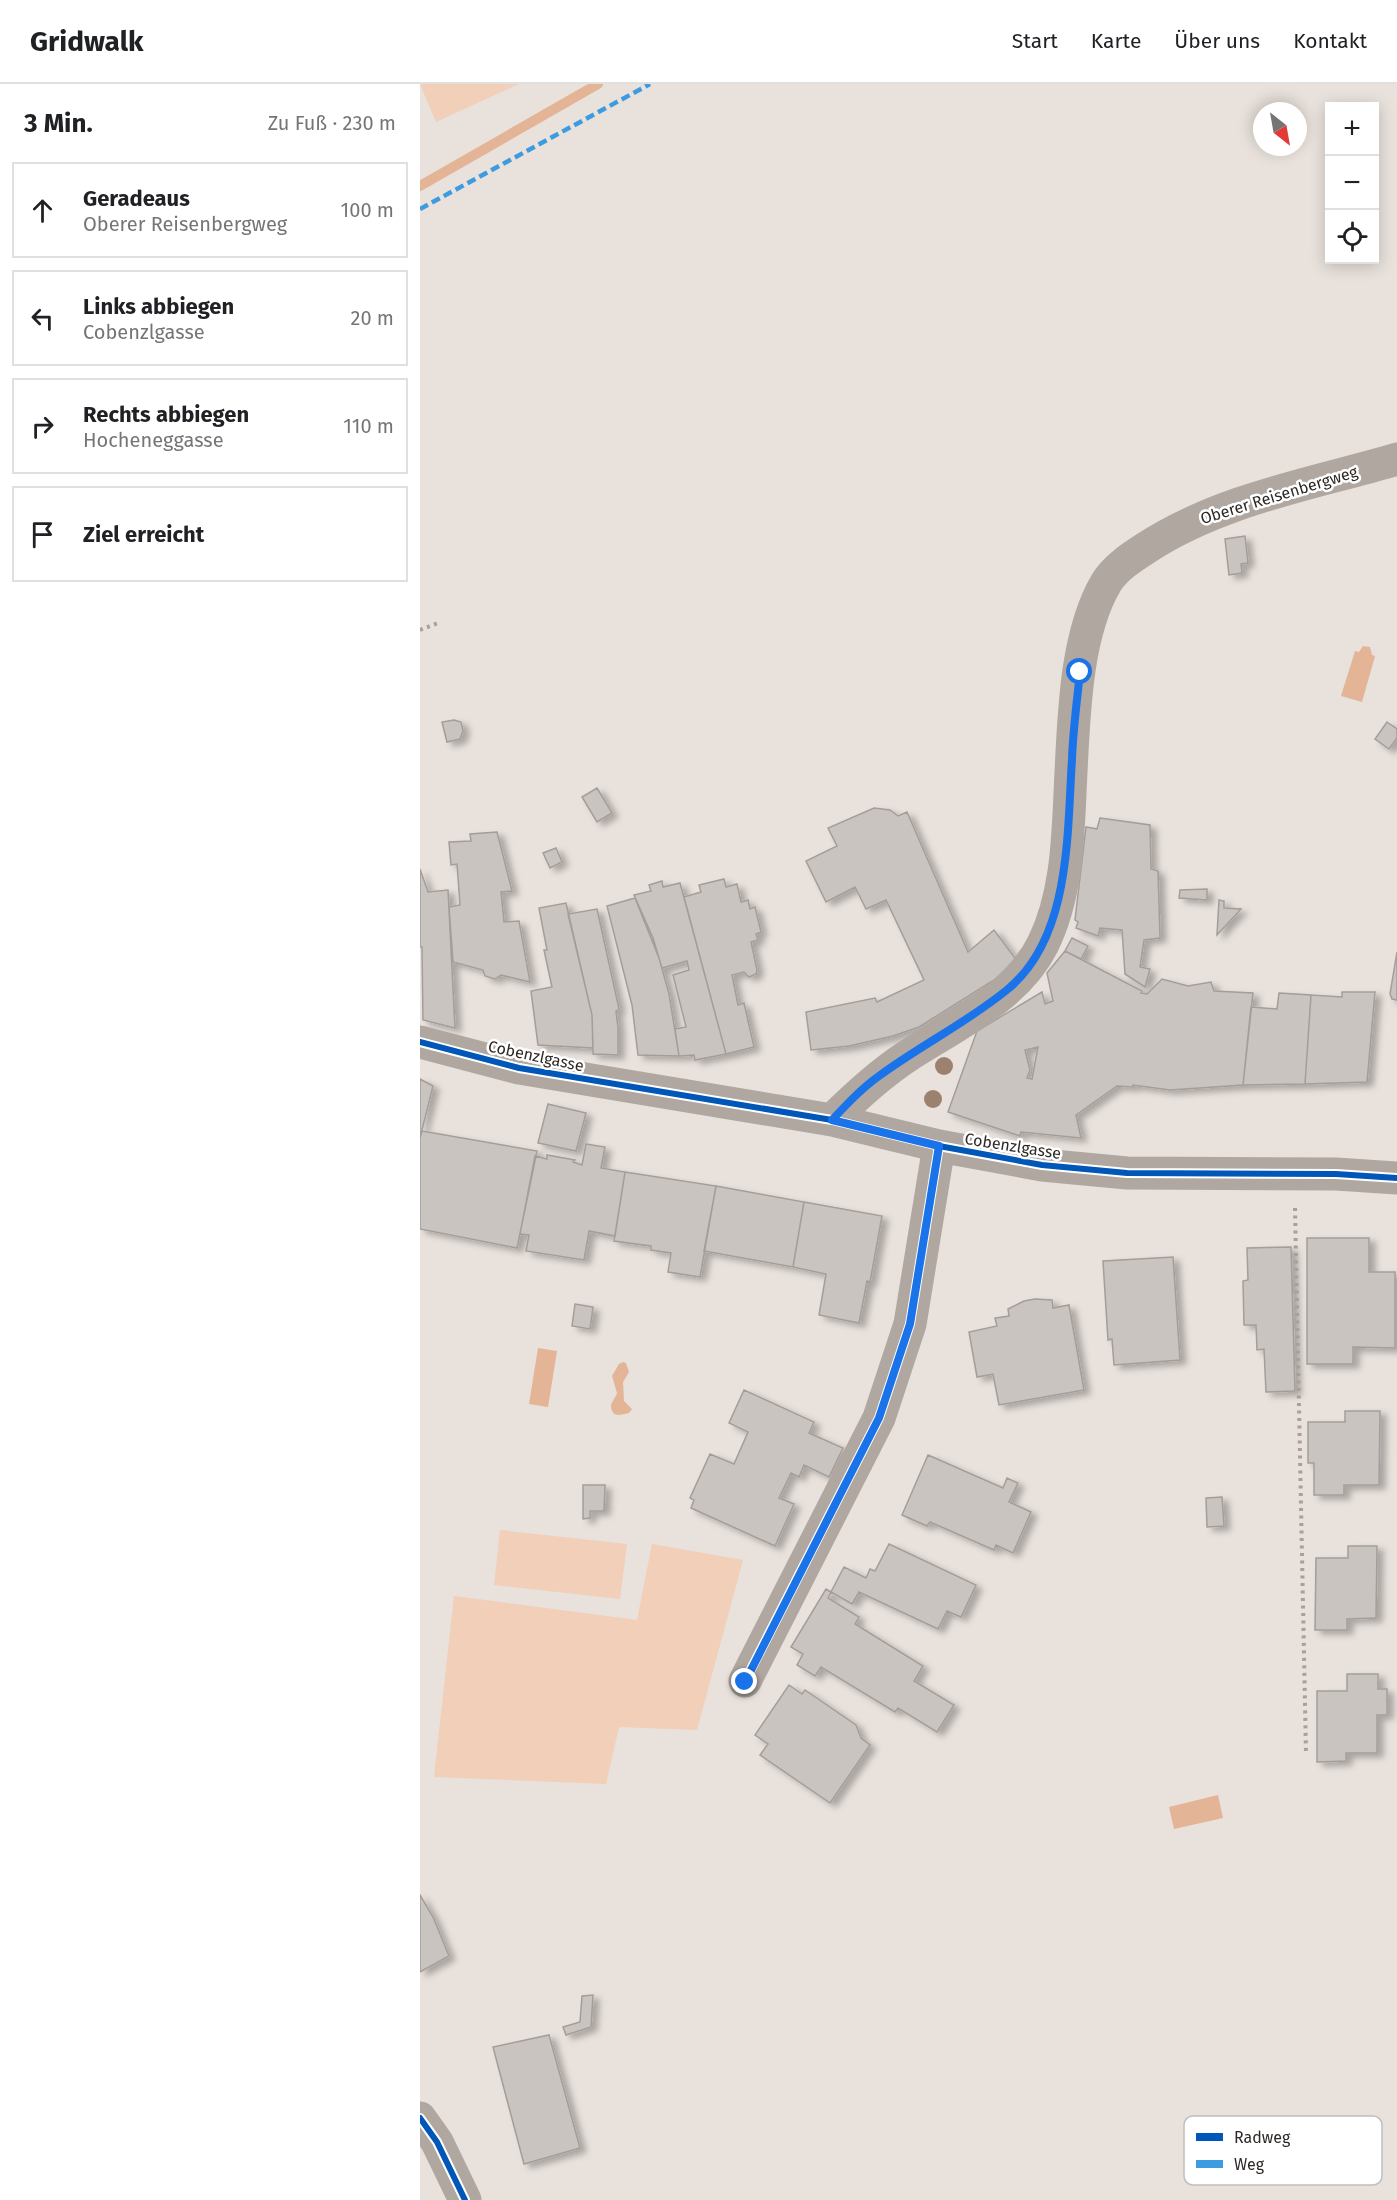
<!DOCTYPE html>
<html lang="de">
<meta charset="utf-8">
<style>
body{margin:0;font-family:"Fira Sans",sans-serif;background:#f2f2f2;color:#202124}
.controls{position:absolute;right:18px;top:18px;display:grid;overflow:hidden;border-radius:0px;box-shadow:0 3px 15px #0003}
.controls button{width:54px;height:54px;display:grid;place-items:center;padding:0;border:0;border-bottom:2px solid #e0e0e0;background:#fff;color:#202124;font:30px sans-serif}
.compass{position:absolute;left:833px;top:18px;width:54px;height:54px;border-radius:50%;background:#fff;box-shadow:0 3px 15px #0003;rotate:149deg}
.stop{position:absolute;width:18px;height:18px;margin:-14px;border:4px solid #1a73e8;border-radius:50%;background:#fff}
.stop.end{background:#1a73e8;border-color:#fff;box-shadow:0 2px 6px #0008}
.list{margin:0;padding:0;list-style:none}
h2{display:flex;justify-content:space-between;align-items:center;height:78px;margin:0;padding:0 24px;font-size:26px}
h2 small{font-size:20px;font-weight:400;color:#757577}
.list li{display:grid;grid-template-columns:39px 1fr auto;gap:18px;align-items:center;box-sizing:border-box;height:96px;margin:0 12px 12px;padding:0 12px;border:2px solid #e0e0e0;border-radius:0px}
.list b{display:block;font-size:22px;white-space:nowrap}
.list p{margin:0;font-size:20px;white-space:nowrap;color:#757577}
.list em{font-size:20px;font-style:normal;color:#757577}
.icon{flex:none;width:33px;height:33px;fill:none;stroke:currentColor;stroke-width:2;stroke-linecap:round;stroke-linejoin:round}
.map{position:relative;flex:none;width:977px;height:2116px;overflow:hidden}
header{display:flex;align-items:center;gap:36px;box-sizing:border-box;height:84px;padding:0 30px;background:#fff;border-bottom:2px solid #e0e0e0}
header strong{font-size:28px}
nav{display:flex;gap:33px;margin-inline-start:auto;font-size:21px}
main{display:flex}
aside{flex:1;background:#fff}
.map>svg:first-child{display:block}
</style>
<header>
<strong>Gridwalk</strong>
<nav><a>Start</a><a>Karte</a><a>Über uns</a><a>Kontakt</a></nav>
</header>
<main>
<aside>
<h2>3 Min.<small>Zu Fuß · 230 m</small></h2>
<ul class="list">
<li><svg class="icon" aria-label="ahead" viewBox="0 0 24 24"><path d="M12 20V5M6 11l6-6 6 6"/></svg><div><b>Geradeaus</b><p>Oberer Reisenbergweg</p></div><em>100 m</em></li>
<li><svg class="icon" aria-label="left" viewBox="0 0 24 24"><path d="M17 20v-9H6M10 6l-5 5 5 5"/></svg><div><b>Links abbiegen</b><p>Cobenzlgasse</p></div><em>20 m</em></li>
<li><svg class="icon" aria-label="right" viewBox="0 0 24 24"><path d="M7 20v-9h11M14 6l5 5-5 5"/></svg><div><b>Rechts abbiegen</b><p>Hocheneggasse</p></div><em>110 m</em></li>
<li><svg class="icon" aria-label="arrive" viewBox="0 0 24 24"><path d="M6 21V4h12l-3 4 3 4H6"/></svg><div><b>Ziel erreicht</b></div></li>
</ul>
</aside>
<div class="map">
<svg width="977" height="2116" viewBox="0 0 977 2116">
<defs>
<filter id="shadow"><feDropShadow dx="6" dy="4" stdDeviation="3" flood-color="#0004"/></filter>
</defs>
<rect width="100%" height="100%" fill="#e8e1dc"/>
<path fill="#f1cfb9" d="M0,0h99l-83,38z
M80,1446l127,14 -7,55 -126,-14z
M232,1460l91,16 -46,170 -78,-3 -13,57 -172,-7 20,-181 183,24z"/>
<path fill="#e3b496" d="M943,562l7,1 2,8 3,1 -13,46 -21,-6 14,-45 4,1z
M118,1264l19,3 -9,56 -19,-3z
M203,1278l3,1 3,9 -6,10 1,19 8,8 -3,4 -10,2 -5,-1c-7,-10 0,-12 3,-21l-5,-17 7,-12z
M798,1711l5,23 -49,11 -5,-22z"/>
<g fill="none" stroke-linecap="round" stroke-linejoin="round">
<path stroke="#e3b496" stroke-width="10" d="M0,102l178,-102"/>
</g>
<path fill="#cac4c0" stroke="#a39e9b" stroke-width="1.5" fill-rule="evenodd" filter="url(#shadow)" d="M825,452l3,27 -7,1 1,9 -13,2 -4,-36z
M34,636l7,2 2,9 -3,8 -13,3 -5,-20z
M967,638l10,7v9l-8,11 -14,-10z
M177,704l15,25 -15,9 -15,-25z
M454,724l16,2 8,6 9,-4 61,140 26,-22 24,32 -24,18 -75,47 -26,9 -44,10 -38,4 -5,-38 69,-14 2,4 47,-22 -38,-80 -20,9 -11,-22 -29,15 -20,-41 31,-15 -9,-18z
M680,734l50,7 1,44 7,2 2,67 -16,2 -4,27 10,2 -5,18 -20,-13 -3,-44 -22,-2 -2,8 -22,-8 2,-6 -3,-2 11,-93 11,2z
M77,748l15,59 -11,1 3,30 15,-1 11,61 -29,-7 -6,4 -10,-3 -2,-6 -30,-8 -4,-55 11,-2 -3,-41 -6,1 -2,-23 22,-1 -1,-7z
M136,764l6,14 -12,6 -7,-15z
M0,785l8,23 20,-2 7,138 -32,-8 -1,-73h-2z
M304,795l2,8 11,-3 4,18 7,-2 2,9 5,-2 6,25 -5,2 2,6 -7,2 6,28 -1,4 -7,3 -5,-5 -12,3 6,30 6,-2 10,44 -28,7 -42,-157 17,-5 -2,-7z
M242,797l1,6 17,-4 46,171 -31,6 -1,-5 -15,1 -4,-27 11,-2 -13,-52 16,-5 -2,-9 -25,7 -9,-30 -19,-43 17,-4 -2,-6z
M787,805v11l-28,-2 1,-8z
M215,814l24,60 10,36 10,62 -41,-1 -6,-50 -25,-99z
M799,816l5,1v7l17,1 -24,26z
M146,819l26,112 1,33 -55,-3 -7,-54 21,-4 -8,-37h3l-8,-42z
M177,825l22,100 -3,2 2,17v27l-25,-1 -1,-39 -24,-101z
M652,854l16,8 -7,13 -16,-8z
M645,867l77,40 -1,2 6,1 15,-15 26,7 23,-4 3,9 39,2 -10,92 -73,5 -37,-5v2l-16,-1 -41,29 5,23 -60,-6 -1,4 -72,-24 29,-81 65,-39 3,12 8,-3 -6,-28zM618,963l-6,32 -5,-1 3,-8 -5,-20z
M977,868v48l-5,-1 -2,-5z
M922,908h33l-8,90 -62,2 6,-89 31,2z
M859,909l32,2 -6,89 -62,1 8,-78 26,2z
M0,995l13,7 -13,52z
M128,1020l38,9 -10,38 -38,-8z
M2,1047l115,20 -20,97 -97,-19v-91z
M166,1060l19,3 -4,21 24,4 -10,64 -26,-5 -5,29 -58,-9 3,-16 -9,-1 15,-78 12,3v-4l28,5 -2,2 9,3z
M205,1088l91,14 -16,91 -32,-5 3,-19 -20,-3v-4l-37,-5z
M296,1102l88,16 -11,65 -89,-16z
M384,1118l78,14 -12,66 -3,-1 -8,42 -40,-8 7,-41 -33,-7z
M887,1154h62v34h26v76l-42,-1v17h-46z
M871,1163l4,144 -29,1 -2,-43 -7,1 -1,-25h-12l-1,-44 5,-1 -1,-32z
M753,1173l7,103 -66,5 -2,-26 -4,1 -5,-79z
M615,1215l17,1 1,8 16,-3 15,85 -85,15 -6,-31 -16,3 -8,-45 28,-6 -2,-8 14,-2 -1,-7 16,-8z
M155,1220l18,3 -3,22 -18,-3z
M324,1306l70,32 -5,11 34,15 -14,29 -25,-12 -5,12 -8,-4 -12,25 15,6 -19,42 -84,-38 3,-8 -4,-2 20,-44 24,10 14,-32 -19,-9z
M925,1327h35l-1,74h-35v10h-30v-32h-6v-41h37z
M508,1371l75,33 4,-10 11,5 -9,19 22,10 -18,41 -17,-8 -2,5 -64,-28 -3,4 -25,-11z
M163,1401h22l-1,26h-14v7l-7,1z
M802,1413l2,29 -17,1 -1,-29z
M469,1460l87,41 -15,32 -14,-6 -9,18 -79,-37 -7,12 -21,-12 13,-25 22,11 4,-9 5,2z
M928,1462h29l-1,72 -29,1v11h-32l1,-72h32z
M406,1505l5,3 -3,6 31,19 -4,7 68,42 -9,15 40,24 -17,27 -39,-24 -3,4 -74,-45 -6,9 -18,-11 6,-11 -12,-7z
M927,1590h31v15h9v26h-10v38h-31v8l-29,1v-71h30z
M369,1601l13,9 3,-4 51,35 5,13 9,7 -40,58 -70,-48 8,-11 -13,-9z
M0,1811l13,22 16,39 -29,16z
M173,1911l-2,32 -25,8 -3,-8 17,-5 2,-26z
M129,1951l31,113 -56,16 -31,-117z"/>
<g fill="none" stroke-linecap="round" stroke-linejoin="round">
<path stroke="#a7a09b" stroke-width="4" stroke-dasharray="3 4.5" stroke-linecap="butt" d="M0,546l18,-7
M875,1124l11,545"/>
<path stroke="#b0a7a1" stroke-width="33" d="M0,958l99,26 313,52 107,26 103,19 85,8 209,1 61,4
M412,1036c24,-24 47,-45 74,-63 49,-32 110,-59 137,-113 26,-53 25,-115 28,-172 3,-59 5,-138 35,-189 9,-15 26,-26 40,-35 75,-49 166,-64 251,-89
M325,1597l134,-263 31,-94 29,-178
M0,2034l17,24 28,58"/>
<path stroke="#3d9ce0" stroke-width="4.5" stroke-dasharray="9 4.5" stroke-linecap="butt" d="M0,125l230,-125"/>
<g stroke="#fff" stroke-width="10">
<path id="cycleway" d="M0,958l99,26 313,52 107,26 103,19 85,8 209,1 61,4
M325,1597l134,-263 31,-94 29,-178
M0,2034l17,24 28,58"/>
</g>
<use href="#cycleway" stroke="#0057b8" stroke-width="6"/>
</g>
<g fill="#9c816f">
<circle cx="524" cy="982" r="9"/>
<circle cx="513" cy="1015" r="9"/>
</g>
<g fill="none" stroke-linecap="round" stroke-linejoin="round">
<path stroke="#1a73e8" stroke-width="8" d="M325,1598l134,-264 31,-94 29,-178 -107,-26c15,-16 30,-32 47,-44 42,-31 89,-54 129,-87 63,-52 59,-155 64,-230 1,-29 5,-58 8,-87"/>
</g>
<g text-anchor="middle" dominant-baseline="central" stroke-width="5" stroke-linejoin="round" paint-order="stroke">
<g font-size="16" fill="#2e2926" stroke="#fff">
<text transform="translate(859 411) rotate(-17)">Oberer Reisenbergweg</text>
<text transform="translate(116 972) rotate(12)">Cobenzlgasse</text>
<text transform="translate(593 1062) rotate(9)">Cobenzlgasse</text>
</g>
</g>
<rect x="764" y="2032" width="198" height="69" rx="9" fill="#fff" stroke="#c0bfbe" stroke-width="1.5"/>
<rect x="776" y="2049" width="27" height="8" fill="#0057b8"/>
<rect x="776" y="2076" width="27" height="8" fill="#3d9ce0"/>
<g font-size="16" fill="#2e2926">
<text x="814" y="2059">Radweg</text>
<text x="814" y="2086">Weg</text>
</g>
</svg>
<div class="controls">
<button>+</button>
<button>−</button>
<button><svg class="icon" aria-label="locate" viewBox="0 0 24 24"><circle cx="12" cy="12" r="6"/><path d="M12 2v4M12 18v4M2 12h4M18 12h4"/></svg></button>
</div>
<svg class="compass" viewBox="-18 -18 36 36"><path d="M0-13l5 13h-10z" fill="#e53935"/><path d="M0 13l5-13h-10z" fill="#757577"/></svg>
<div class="stop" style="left:660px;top:588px"></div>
<div class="stop end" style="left:325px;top:1598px"></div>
</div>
</main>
